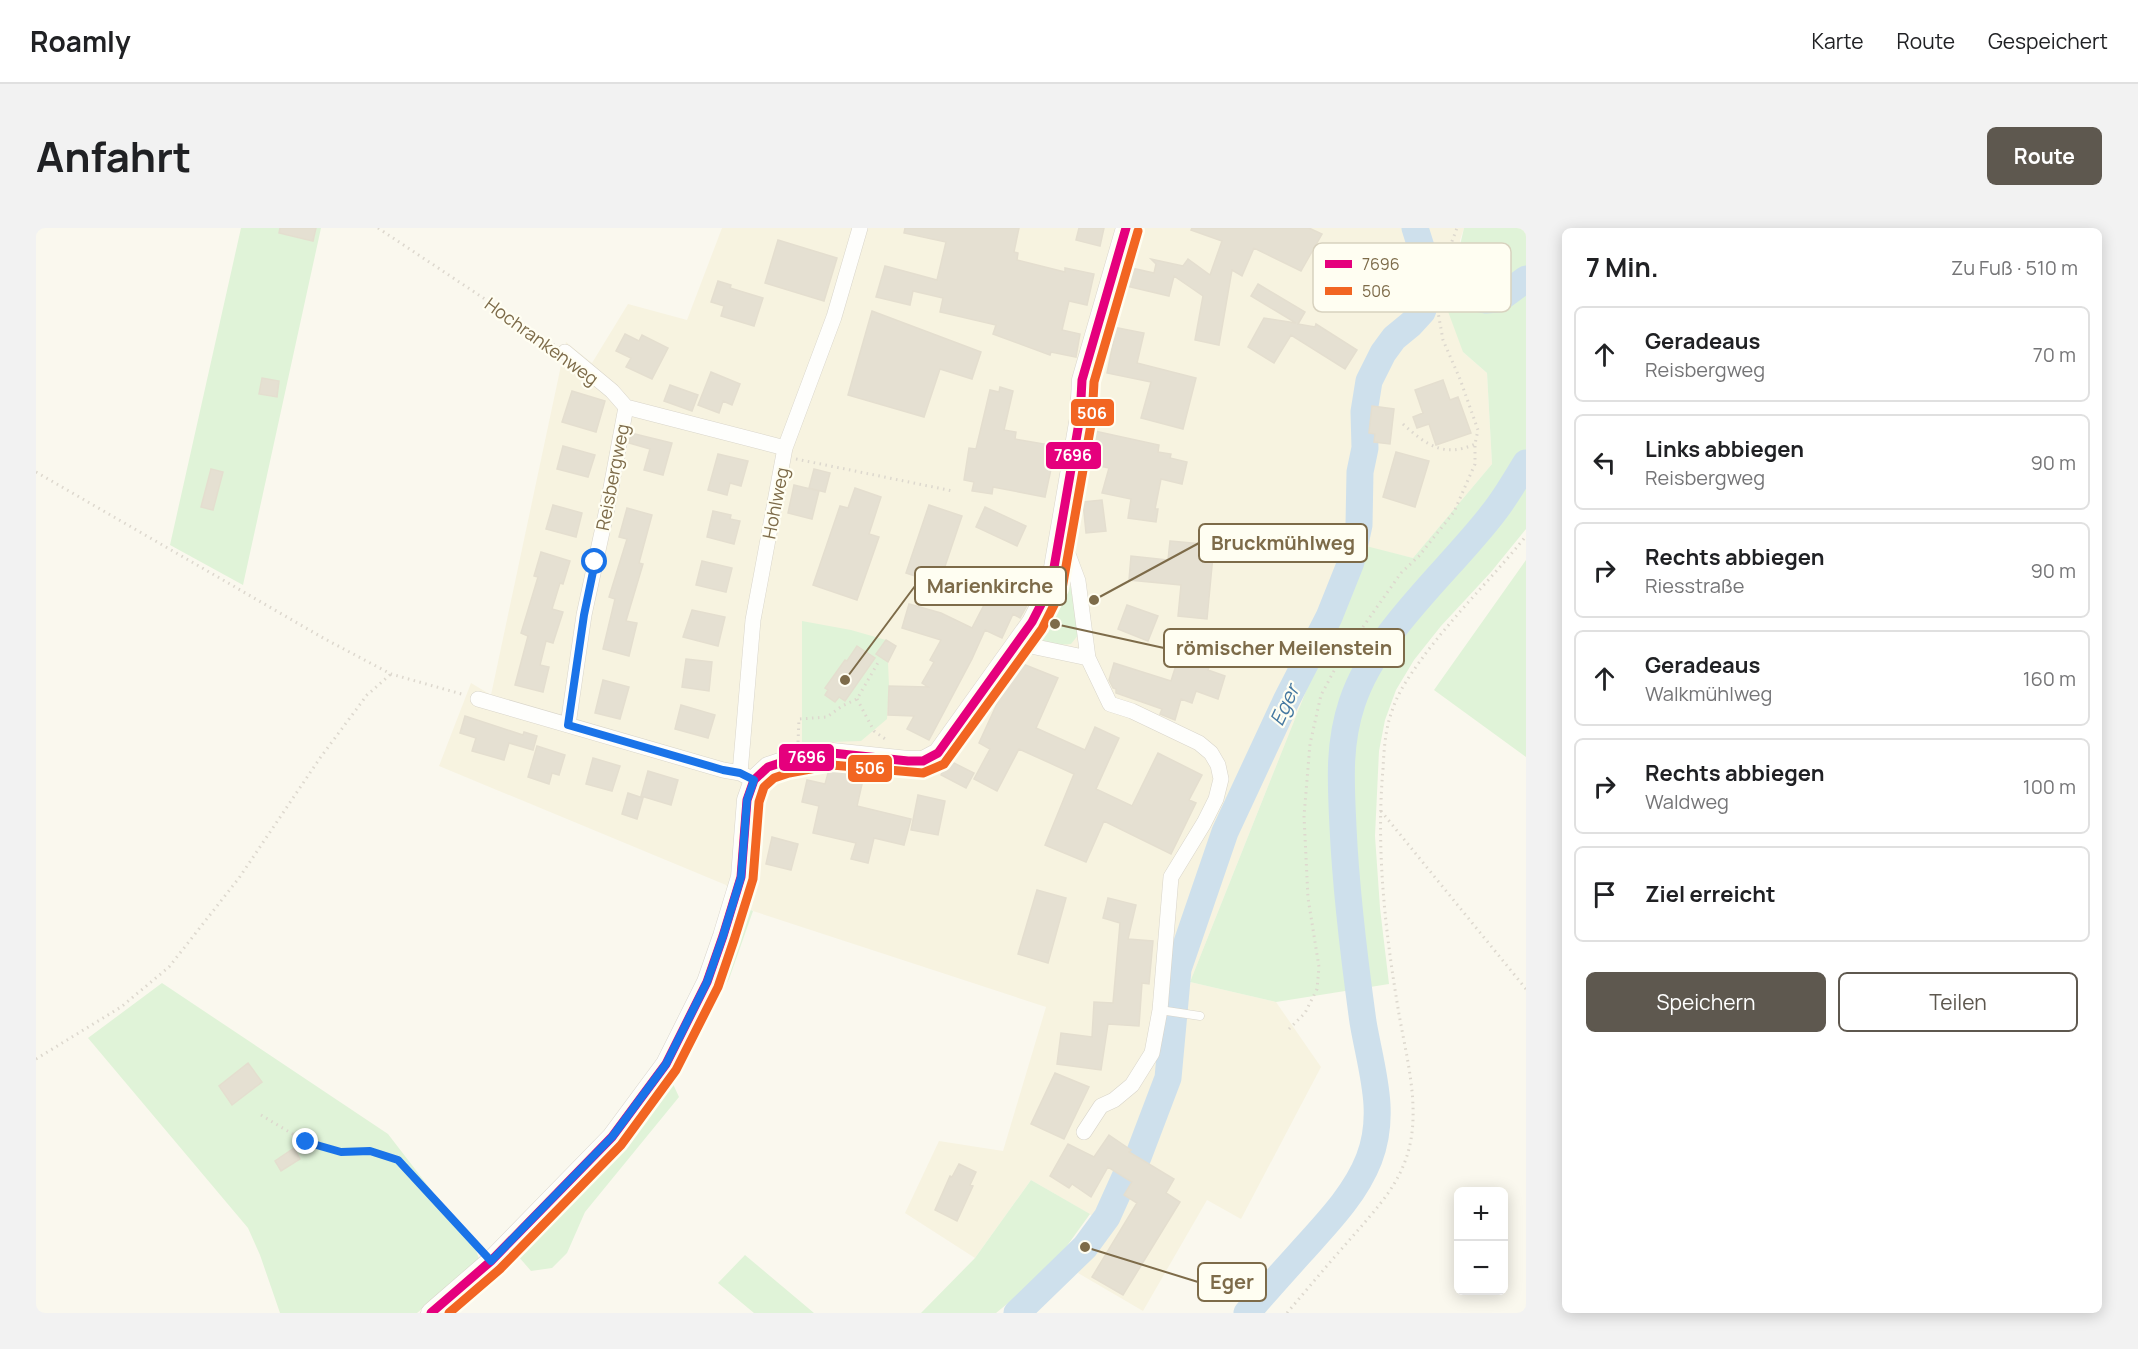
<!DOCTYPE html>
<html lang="de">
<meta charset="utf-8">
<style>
body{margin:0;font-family:Manrope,sans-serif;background:#f2f2f2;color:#202124}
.controls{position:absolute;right:18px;bottom:18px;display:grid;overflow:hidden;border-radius:9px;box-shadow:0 3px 15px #0003}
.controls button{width:54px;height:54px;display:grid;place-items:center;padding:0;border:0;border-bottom:2px solid #e0e0e0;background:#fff;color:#202124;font:30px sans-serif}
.stop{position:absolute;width:18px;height:18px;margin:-14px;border:4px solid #1a73e8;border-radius:50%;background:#fff}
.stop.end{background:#1a73e8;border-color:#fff;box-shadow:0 2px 6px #0008}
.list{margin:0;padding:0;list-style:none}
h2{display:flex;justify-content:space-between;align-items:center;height:78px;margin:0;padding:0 24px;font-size:26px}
h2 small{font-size:20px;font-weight:400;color:#757577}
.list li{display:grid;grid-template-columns:39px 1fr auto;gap:18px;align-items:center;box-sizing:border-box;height:96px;margin:0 12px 12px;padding:0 12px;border:2px solid #e0e0e0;border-radius:9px}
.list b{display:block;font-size:22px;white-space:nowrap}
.list p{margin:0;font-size:20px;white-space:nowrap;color:#757577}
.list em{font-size:20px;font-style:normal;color:#757577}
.actions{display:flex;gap:12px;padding:18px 24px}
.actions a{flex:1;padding:14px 0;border:2px solid #5e584f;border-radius:9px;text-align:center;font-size:21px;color:#5e584f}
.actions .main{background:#5e584f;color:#fff}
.icon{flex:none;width:33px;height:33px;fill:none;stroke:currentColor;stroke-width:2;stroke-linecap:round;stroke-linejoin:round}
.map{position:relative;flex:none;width:1490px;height:1085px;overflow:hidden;border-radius:9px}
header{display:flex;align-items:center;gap:36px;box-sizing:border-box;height:84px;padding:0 30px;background:#fff;border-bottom:2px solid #e0e0e0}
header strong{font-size:28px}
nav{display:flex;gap:33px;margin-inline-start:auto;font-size:21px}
.intro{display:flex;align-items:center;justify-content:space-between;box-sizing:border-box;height:144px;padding:0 36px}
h1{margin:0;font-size:42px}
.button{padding:15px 27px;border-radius:9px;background:#5e584f;color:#fff;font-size:21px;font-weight:700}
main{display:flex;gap:36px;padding:0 36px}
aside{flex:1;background:#fff;border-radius:9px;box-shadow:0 3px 15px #0003}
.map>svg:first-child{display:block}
</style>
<header>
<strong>Roamly</strong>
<nav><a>Karte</a><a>Route</a><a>Gespeichert</a></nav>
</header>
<div class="intro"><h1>Anfahrt</h1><a class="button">Route</a></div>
<main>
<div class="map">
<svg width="1490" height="1085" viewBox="0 0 1490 1085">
<rect width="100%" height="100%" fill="#faf8ee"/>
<path fill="#f7f3e0" d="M686,0h742l-4,12 3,112 24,21 5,91 -79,94 -47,-11 -56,134 -120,301 86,20 45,65 -80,152 -34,-19 -64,111 -65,-38 32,-47 -79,-46 -56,78 -70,-45 34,-72 64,10 43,-144 -293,-96 -10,-5 -17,-21 -287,-119 32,-83 20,12 75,-353 26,21 36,-59 59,16z"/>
<path fill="#e0f3d8" d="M205,0h80l-78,357 -73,-40z
M1428,0h62v301l-35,43 -50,54 -27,34 -18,30 -11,30 -6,31 -4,85 5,72 9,76 -113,18 -86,-20 120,-301 56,-135 47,12 79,-94 -5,-91 -24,-21 -17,-46z
M1490,332v197l-92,-67z
M1026,344h6l11,62 -8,10c-12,1 -26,2 -34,-9l4,-18z
M766,393l49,9 35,10 -10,14 12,8 1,24 -2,33 -26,22 -59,2z
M707,678l10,5 -24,68 -56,105 6,13 -94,115 -18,41 -15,15 -21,3 -13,-15 4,-13 84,-84 59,-78 50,-95z
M126,755l226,151 87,113 5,15 -63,51h-137l-20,-58 -12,-27 -160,-190z
M995,952l59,34 -39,54 -55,45h-75l54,-55z
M709,1027l69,58h-60l-36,-30z"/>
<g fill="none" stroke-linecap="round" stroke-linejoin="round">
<path stroke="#cee0ec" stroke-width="27" d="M1393,66h27l30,6 13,-1 27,-20
M1102,929l30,-79 10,-109 47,-137 61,-131 43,-84 22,-55 8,-37 1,-53 5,-24 -1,-36 5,-31 14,-28 11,-15 17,-14 11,-12 7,-18 -8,-47 -6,-19
M981,1085l68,-66 22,-30 18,-40
M1211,1085c18,-21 36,-41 54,-61 25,-28 54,-57 68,-93 18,-46 2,-90 -6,-137 -9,-65 -17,-130 -20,-195 -2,-43 -5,-82 9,-124 23,-71 98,-133 142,-191 12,-15 22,-33 32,-49"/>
</g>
<path fill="#e5e0d2" stroke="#e4decf" stroke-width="1.5" d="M244,0h36l-3,13 -34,-8z
M869,0h114l-5,24 4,1 -1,7 48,12v-4l29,6 -7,31 -18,-4 -7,29 18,4 -4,23 -25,-5 -1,3 -57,-21 3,-9 -56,-13 3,-14 -30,-7 -3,14 -34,-8 9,-31 52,14 9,-38 -42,-9z
M1043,0h25l-4,18 -24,-6z
M1156,0h117l13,6 -21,37 -47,-23 -12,28 -10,-6 -13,75 -24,-5 8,-44 -29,-20 -5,20 -47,-11 5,-18 27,6 2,-9 -5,-5 32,7 5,-7 22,16 12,-34 -31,-11z
M742,12l59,18 -13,43 -59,-18z
M682,53l13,4 -1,3 33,10 -9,28 -33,-10 3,-10 -13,-4z
M1222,56l47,28 -7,12 17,3 1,-3 41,26 -12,19 -54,-34 -17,28 -26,-16 16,-29 32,5 -45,-27z
M836,83l109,41 -9,27 -32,-10 -16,48 -76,-22z
M1077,99l31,6 -7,30 59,15 -13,51 -42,-11 10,-36 -44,-9 7,-34h-3z
M589,106l14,7 3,-6 26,13 -16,31 -26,-12 5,-9 -15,-7z
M675,144l29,12 -8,21 -9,-4 -4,12 -21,-8z
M226,150l17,3 -2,16 -18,-3z
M1407,152l7,20 8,-3 13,36 -35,12 -7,-21 -12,4 -4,-11 10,-4 -8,-23z
M634,157l28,10 -6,16 -28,-10z
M964,159l13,4 -9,39 12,2 -1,7 41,7 -11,51 -52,-10 -1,7 -20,-3 2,-9 -10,-2 5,-32 7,1 14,-59 9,2z
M536,163l33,10 -9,31 -34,-10z
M1336,178l22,3 -4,35 -16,-2 1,-8 -6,-1z
M1054,202l69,15 -1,7 13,2 -1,4 17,4 -5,22 -21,-5 -6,30h3l-2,13 -28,-4 3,-19 -29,-6 7,-25 -24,-5z
M595,205l41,10 -9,32 -19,-5 6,-21 -21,-6z
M527,218l32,9 -7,22 -31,-8z
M1360,224l33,9 -14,46 -32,-10z
M682,226l30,7 -7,25 -11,-3 -3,12 -19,-5z
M175,241l12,3 -10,38 -12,-3z
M778,241l16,4 -5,19 -16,-4z
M758,257l25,6 -7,28 -24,-6z
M819,260l26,9 -12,37 10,3 -22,63 -44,-15 27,-79 8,2z
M1066,272l4,31 -20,2 -3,-31z
M517,277l29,8 -6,24 -30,-8z
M893,277l33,11 -23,68 -33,-11z
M949,279l41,19 -9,20 -41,-19z
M591,280l25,7 -13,48 4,1 -17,57 11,2 -8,33 -26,-7 12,-50 -6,-2 18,-58 -8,-2z
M677,283l18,4 -1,4 10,2 -6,23 -27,-7z
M1134,313l44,4 -7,74 -29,-3 3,-31 -52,-5 2,-24 37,4z
M505,324l29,9 -7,23 -3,-1 -8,26 11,3 -10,31 -7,-2 -6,24 9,2 -6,25 -28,-7 13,-49 -7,-3 17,-56 -4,-1z
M666,333l30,7 -6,24 -30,-7z
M961,344l38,19 -15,27 -7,-4 -11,24 -17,-8 -13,29 -43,81 -22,-11 7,-13 -26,-1 1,-29 39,1 -6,-4 12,-21 -4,-2 11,-20 -39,-12 7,-24 32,9 31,15 14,-27 -3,-2z
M1091,377l31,11 -10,25 -30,-12z
M656,382l33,7 -7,29 -35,-9z
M850,412l10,6 -8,16 -12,-8z
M821,418l18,12 -30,43 -6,-4 -4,5 -10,-7 3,-5 -3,-2 20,-28 2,1z
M1157,422l20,6 -5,14 17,6 -7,23 -22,-8 -4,12 -11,-4 -6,21 -15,-6 2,-5 -46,-16v-4l-3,-1 -4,-8 5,-17 57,18 6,-19 11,4z
M650,431l26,3 -3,29 -27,-4z
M982,434l40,16 -22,50 49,22 10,-23 24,11 -23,51 36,17 26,-53 44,22 -13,25 7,3 -25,51 -67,-33 -18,41 -41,-17 29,-71 -55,-25 -22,42 -23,-12 16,-30 -11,-6 34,-74z
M567,452l26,7 -9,32 -25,-6z
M645,477l34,10 -7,23 -33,-9z
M429,488l58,19 1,-3 13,4 -4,14 -24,-7 -5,17 -32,-9 4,-13 -16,-5z
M501,518l28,9 -6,20 -7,-2 -3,11 -21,-7z
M557,530l27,8 -8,25 -26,-7z
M912,532l26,13 -8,15 -25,-13z
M796,537l33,6 -8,35 54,13 -7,26 -30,-7 -6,25 -17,-4 5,-16 -43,-10 6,-27 -17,-4 5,-22 18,4 5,-18z
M612,543l30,9 -7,25 -30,-9z
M592,565l15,5 -6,21 -15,-5z
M882,567l27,6 -7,34 -27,-5z
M736,609l26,7 -7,26 -25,-6z
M1001,662l29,8 -18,65 -30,-9z
M1072,670l28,7 -8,34 25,2 -4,43 -7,-1 -3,43 -31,-2 -7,46 -44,-6 4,-31 31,4 2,-35 19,1 7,-80 -17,-5z
M212,835l14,19 -30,23 -13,-19z
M1019,845l34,14 -25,52 -33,-15z
M1073,907l22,15 -2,2 45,27 -8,14 14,9 -57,93 -31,-18 45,-74 -13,-8 8,-13 -24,-15 -17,30 -19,-13 -3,4 -19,-12 18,-32 26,13z
M258,920l6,11 -19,12 -6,-10z
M923,936l17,8 -6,13 3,1 -16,35 -22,-11 15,-34 2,1z"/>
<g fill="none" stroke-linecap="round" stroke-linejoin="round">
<g stroke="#d9d5ca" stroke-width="9">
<path id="service" d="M1124,782l40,6"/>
</g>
<g stroke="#d9d5ca" stroke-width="16">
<path id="minor" d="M529,124l47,39 14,16 159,41
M1024,305l18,48 10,77
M981,415l71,15 22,46 22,7 67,32 12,10 7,12 3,14 -5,20 -12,24 -33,54 -11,133 -8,43 -20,32 -18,15 -13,6 -17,26
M442,471l245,71 17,3
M532,497l16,-110 23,-106 19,-102
M718,552l-14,-7 13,-153 32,-172 49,-131 26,-89"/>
</g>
<g stroke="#d9d5ca" stroke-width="21">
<path id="tertiary" d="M395,1085l60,-52 121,-124 54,-73 41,-82 16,-46 18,-59 6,-77 7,-20 14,-13 18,-6 46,-8 76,8h15l15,-8 94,-131 19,-37 29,-168 2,-37 44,-152"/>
</g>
<path stroke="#ddd8ce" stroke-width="3" stroke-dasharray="1.5 4.5" stroke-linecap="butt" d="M342,0l176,117
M1367,196c23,21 41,34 72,20
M760,231l157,32
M0,244l289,167 66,35 74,21
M821,471l17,32 14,10
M762,514l1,-23 28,-2 15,-11 15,-7 22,-38
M1345,583l145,178
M1253,801l16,-16 12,-24 2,-22 -11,-69 -4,-82 6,-72 11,-49 20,-37 60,-85 18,-17 35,-44 21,-48v-20l3,-14 -18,-51 -17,-39 -7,-39 4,-28 17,-45
M0,831l85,-52 48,-40 70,-89 81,-120 47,-63 24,-21
M225,887l45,27 35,10 30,-1 27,9 82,89
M1251,1085c21,-25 43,-51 65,-76 19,-22 41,-45 52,-73 20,-49 2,-106 -6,-156 -13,-78 -22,-160 -15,-239 1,-19 2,-39 9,-58 7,-22 21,-40 34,-58 31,-41 68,-77 100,-117"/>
<use href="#service" stroke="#fefefc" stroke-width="8"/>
<use href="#minor" stroke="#fefefc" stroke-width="15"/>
<use href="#tertiary" stroke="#fefefc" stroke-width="20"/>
<g stroke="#fffef2" stroke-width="14">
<path id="bus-1" d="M395,1085l60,-52 121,-124 54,-73 41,-82 16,-46 18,-59 6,-77 7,-20 14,-13 18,-6 46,-8 76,8h15l15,-8 94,-131 19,-37 29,-168 2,-37 44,-152"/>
</g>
<g stroke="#fffef2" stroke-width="14">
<path id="bus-2" d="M413,1085l51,-44 121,-124 55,-75 42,-83 16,-47 19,-61 6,-77 5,-15 10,-9 15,-5 43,-8 91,8 21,-9 98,-135 20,-40 30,-170 2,-37 44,-151"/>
</g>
<use href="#bus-1" stroke="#e5007d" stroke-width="9"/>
<use href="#bus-2" stroke="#f26522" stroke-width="9"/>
</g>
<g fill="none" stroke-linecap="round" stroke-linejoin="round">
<path stroke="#1a73e8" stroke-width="8" d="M270,914l35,10 29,-1 28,9 93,101 121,-124 54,-73 41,-82 16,-46 18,-59 6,-77 7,-20 -14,-7 -17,-3 -155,-45 16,-110 11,-53"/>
</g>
<g text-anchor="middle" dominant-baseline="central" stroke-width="4.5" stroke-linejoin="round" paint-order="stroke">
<g font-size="18" fill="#7d6b49" stroke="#fffef2">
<text transform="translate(506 113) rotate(36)">Hochrankenweg</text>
<text transform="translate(576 249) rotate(-79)">Reisbergweg</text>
<text transform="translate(739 275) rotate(-79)">Hohlweg</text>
</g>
<g font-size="20" font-style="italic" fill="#4578a1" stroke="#fffef2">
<text transform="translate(1248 477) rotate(-65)">Eger</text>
</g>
</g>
<rect x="1277" y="15" width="198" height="69" rx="9" fill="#fffef2" stroke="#d8d2bf" stroke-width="1.5"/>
<rect x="1289" y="32" width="27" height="8" fill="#e5007d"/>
<rect x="1289" y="59" width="27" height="8" fill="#f26522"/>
<g font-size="16" fill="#7d6b49">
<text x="1326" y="42">7696</text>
<text x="1326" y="69">506</text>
</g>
<path fill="none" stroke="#7d6b49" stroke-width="2" d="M1058 372L1163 315M809 452L879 358M1019 396L1128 420M1049 1019L1162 1054"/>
<g fill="#7d6b49" stroke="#fffef2" stroke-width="2">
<circle cx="1058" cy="372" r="6"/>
<circle cx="809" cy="452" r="6"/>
<circle cx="1019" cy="396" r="6"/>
<circle cx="1049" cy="1019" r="6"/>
</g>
<g fill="#fffef2" stroke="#7d6b49" stroke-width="2">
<rect x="1163" y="296" width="168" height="38" rx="6"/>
<rect x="879" y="339" width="151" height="38" rx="6"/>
<rect x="1128" y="401" width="240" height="38" rx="6"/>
<rect x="1162" y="1035" width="68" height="38" rx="6"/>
</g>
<g font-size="20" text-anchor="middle" font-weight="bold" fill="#7d6b49">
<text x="1247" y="322">Bruckmühlweg</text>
<text x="954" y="365">Marienkirche</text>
<text x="1248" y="427">römischer Meilenstein</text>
<text x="1196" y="1061">Eger</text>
</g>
<g stroke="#fffef2" stroke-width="2">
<rect x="1034" y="170" width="45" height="29" rx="6" fill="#f26522"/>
<rect x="1009" y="213" width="57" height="29" rx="6" fill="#e5007d"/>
<rect x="742" y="515" width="57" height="29" rx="6" fill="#e5007d"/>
<rect x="811" y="526" width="46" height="29" rx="6" fill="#f26522"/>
</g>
<g font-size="16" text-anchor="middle" font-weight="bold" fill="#fff">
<text x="1056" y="191">506</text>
<text x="1037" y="233">7696</text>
<text x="771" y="535">7696</text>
<text x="834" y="546">506</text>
</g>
</svg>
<div class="controls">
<button>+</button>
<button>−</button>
</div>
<div class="stop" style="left:559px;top:334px"></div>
<div class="stop end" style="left:270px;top:914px"></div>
</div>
<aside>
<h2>7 Min.<small>Zu Fuß · 510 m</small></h2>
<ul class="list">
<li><svg class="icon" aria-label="ahead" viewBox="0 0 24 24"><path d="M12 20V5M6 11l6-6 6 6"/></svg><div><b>Geradeaus</b><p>Reisbergweg</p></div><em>70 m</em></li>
<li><svg class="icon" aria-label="left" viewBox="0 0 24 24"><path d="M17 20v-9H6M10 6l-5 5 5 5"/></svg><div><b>Links abbiegen</b><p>Reisbergweg</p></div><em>90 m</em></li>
<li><svg class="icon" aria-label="right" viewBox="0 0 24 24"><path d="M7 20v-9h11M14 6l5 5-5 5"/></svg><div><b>Rechts abbiegen</b><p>Riesstraße</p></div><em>90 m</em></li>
<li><svg class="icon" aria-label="ahead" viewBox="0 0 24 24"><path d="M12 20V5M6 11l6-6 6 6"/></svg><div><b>Geradeaus</b><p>Walkmühlweg</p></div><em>160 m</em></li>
<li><svg class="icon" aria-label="right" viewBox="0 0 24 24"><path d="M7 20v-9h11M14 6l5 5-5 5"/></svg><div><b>Rechts abbiegen</b><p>Waldweg</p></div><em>100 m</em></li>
<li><svg class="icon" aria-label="arrive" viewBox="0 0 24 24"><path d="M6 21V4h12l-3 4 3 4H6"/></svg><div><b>Ziel erreicht</b></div></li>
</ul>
<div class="actions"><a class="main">Speichern</a><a>Teilen</a></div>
</aside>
</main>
